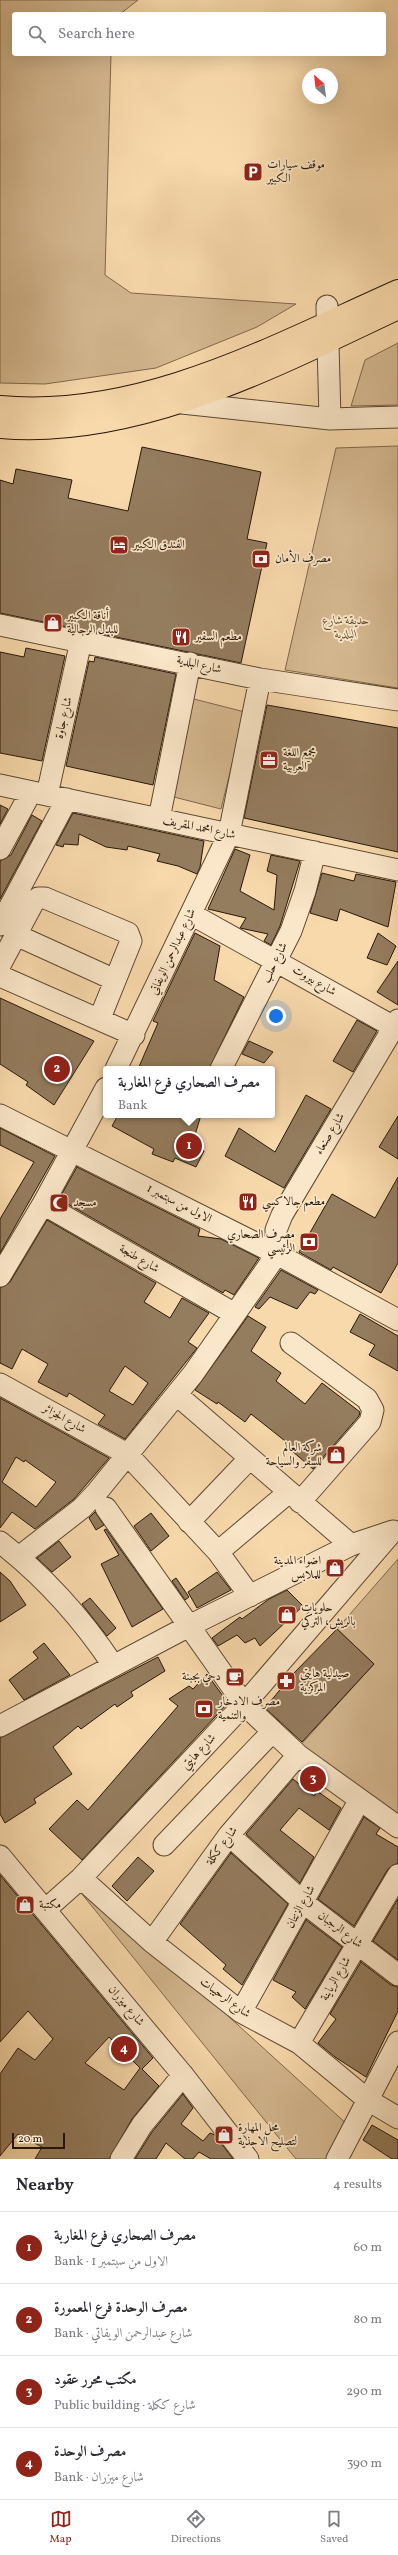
<!DOCTYPE html>
<meta charset="utf-8">
<style>
body{margin:0;font-family:Vollkorn,Amiri,serif;background:#f2f2f3;color:#2b2b33}
.compass{position:absolute;left:302px;top:68px;width:36px;height:36px;border-radius:50%;background:#fff;box-shadow:0 4px 16px #0002;rotate:332deg}
.scale{position:absolute;left:12px;bottom:10px;width:53px;box-sizing:border-box;padding-left:4px;border:2px solid #28180a;border-top:0;font-size:11px;line-height:14px;white-space:nowrap;color:#28180a;-webkit-text-stroke:3px #fae6c8;paint-order:stroke}
.you{position:absolute;left:276px;top:1016px;width:14px;height:14px;margin:-10px;border:3px solid #fff;border-radius:50%;background:#1a73e8;box-shadow:0 0 0 6px #1a73e833}
.badge{display:grid;place-items:center;width:26px;height:26px;border-radius:50%;background:#8f2418;color:#fff;font-size:13px;font-weight:700}
.pin{position:absolute;translate:-50% -50%;border:2px solid #fff;box-shadow:0 1px 4px #0006}
.popup{position:absolute;left:103px;top:1066px;width:172px;height:52px;box-sizing:border-box;display:grid;place-content:center;border-radius:4px;background:#fff;filter:drop-shadow(0 1px 3px #0005);font-size:13px;white-space:nowrap;color:#7c7c81}
.popup b{font-size:15px;color:#2b2b33}
.popup::after{content:'';position:absolute;left:50%;top:100%;margin-left:-8px;border:8px solid transparent;border-top-color:#fff}
.list{margin:0;padding:0;list-style:none}
h2{display:flex;justify-content:space-between;align-items:center;height:52px;margin:0;padding:0 16px;font-size:17px}
h2 small{font-size:13px;font-weight:400;color:#7c7c81}
.list li{display:grid;grid-template-columns:26px 1fr auto;gap:12px;align-items:center;box-sizing:border-box;height:72px;padding:0 16px;border-top:1px solid #e1e1e2}
.list b{display:block;font-size:15px;white-space:nowrap}
.list p{margin:0;font-size:13px;white-space:nowrap;color:#7c7c81}
.list em{font-size:13px;font-style:normal;color:#7c7c81}
.icon{flex:none;width:22px;height:22px;fill:none;stroke:currentColor;stroke-width:2;stroke-linecap:round;stroke-linejoin:round}
.map{position:relative;flex:none;width:398px;height:2159px;overflow:hidden}
.search{position:absolute;background:#fff;box-shadow:0 4px 16px #0002;left:12px;right:12px;top:12px;height:44px;display:flex;align-items:center;gap:10px;box-sizing:border-box;padding:0 14px;border-radius:4px;color:#7c7c81;font-size:15px}
.sheet{height:340px;background:#fff}
nav{display:flex;justify-content:space-around;align-items:center;box-sizing:border-box;height:56px;border-top:1px solid #e1e1e2;background:#fff;font-size:11px;color:#7c7c81}
nav a{display:grid;justify-items:center;gap:2px}
nav .on{color:#8f2418}
.map>svg:first-child{display:block}
</style>
<div class="map">
<svg width="398" height="2159" viewBox="0 0 398 2159">
<rect width="100%" height="100%" fill="#f8d9ab"/>
<filter id="stains"><feTurbulence type="fractalNoise" baseFrequency=".005" numOctaves="4"/><feColorMatrix values="0 0 0 0 .2 0 0 0 0 .09 0 0 0 0 .02 0 0 0 .5 -.17"/></filter>
<radialGradient id="worn" r=".72"><stop offset=".6" stop-color="#630" stop-opacity="0"/><stop offset="1" stop-color="#630" stop-opacity=".3"/></radialGradient>
<path fill="#d5b890" stroke="#7e684d" d="M0,0h138l-18,14h-106v40h97l-6,221 26,18 165,11 -39,23 -101,41 -111,16 -45,-1z
M398,343v62l-47,1 14,-46z
M398,446v242l-113,-18 51,-222z
M190,698l55,14 -24,97 -55,-14z
M398,1559v258l-101,-68 77,-85 -37,-35z
M82,1894l67,50 200,182 -23,33h-30z"/>
<path fill="#947c5e" stroke="#28180a" fill-rule="evenodd" d="M142,447l119,25 -14,67 20,4 -26,120 -241,-50v-133l13,4 3,-15 56,11 -4,18 60,13z
M26,648l39,8 -23,105 -42,-8v-101l24,5z
M95,657l81,17 -23,111 -87,-19 23,-105 5,1z
M267,705l131,23v124l-154,-34z
M0,805l8,4 -8,15z
M73,813l131,28 -4,26 -3,7 -19,-8 -21,-5 3,-7 -32,-8 -1,4 -21,-3 -27,-13 -1,11 -14,-1 -1,3 -7,-2z
M32,815l10,6 -42,78v-38l11,-6z
M235,849l15,6 -10,36 34,19 3,-35 -10,-4 4,-16 29,6 -20,65 -9,19 -7,-4 4,-7 -28,-6 6,-10 -38,-9z
M322,873l32,8 2,-7 40,8 -8,45 -48,-18 -3,12 -27,-8z
M195,933l25,13 -6,34 30,17 -35,72h-71l20,-46 -5,-2z
M378,933l18,13 -9,19 -20,-7z
M398,961v44l-21,-13z
M0,998l94,43 -40,64 -28,-20 2,-3 -28,-18z
M357,1020l20,11 -24,41 -20,-11z
M249,1041l24,11 -9,11 -22,-9z
M306,1095l25,14 -47,79 -59,-32 14,-28 36,24z
M118,1115h83l-9,30 12,6 -8,16 -21,-9 -2,4 -21,-8 2,-5 -42,-23z
M398,1116v43l-19,-12z
M0,1128l55,28 -55,97v-34l34,-57 -34,-17z
M77,1167l123,62 -2,7 23,3 38,19 -25,37 -9,-5 -2,3 -164,-94z
M398,1177v86l-17,30 -48,-26 -2,3 -32,-18 33,-58 43,24z
M47,1220l109,63 -12,19 26,16 12,-20 27,15 -21,29 9,6 -72,91 -27,-15 7,-9 -36,-22 -2,4 -29,-15 10,-18 -26,-15 -10,20 -12,-6v-75l10,-6zM125,1366l23,17 -15,22 -24,-14z
M281,1270l37,20 -3,4 -5,-2 -13,17 -27,-12 -11,12 -4,-2z
M360,1314l38,22v35l-29,-16 6,-10 -25,-13z
M248,1316l18,11 -15,24 30,22 -5,8 29,23 17,-21 38,29 -1,4 -46,53 -21,-18 2,-3 -43,-34 -6,8 -27,-20 -1,2 -22,-14z
M0,1398l109,60 -35,41 -39,30 -23,-17 -12,16zM16,1457l8,5 1,-2 31,22 -20,25 -34,-25z
M95,1512l9,13 -8,5 -7,-12z
M151,1513l18,23 -18,15 -17,-25z
M106,1529l57,80 -31,18 -31,-63 18,-9 -15,-25z
M59,1541l12,16 -19,15 -15,-14z
M0,1572l10,9 16,24 -26,17z
M217,1572l14,18 -34,18 -9,-16z
M176,1578l13,19 -4,3 -13,-19z
M287,1590l16,16 -43,40 -5,-8 -10,5 -8,-8 -19,11 -6,-8 28,-21 2,2 27,-20z
M90,1598l26,30 -9,8 -25,-32z
M337,1629l37,35 -72,78 -37,-34 28,-34z
M44,1643l26,32 -46,25 -15,-20 29,-22 -5,-6z
M158,1657l7,14 -34,21 2,4 -16,11 -2,-3 -34,25 -3,-3 -25,21 19,27 -38,25 2,4 -31,20 -5,-9v-76z
M207,1674l21,29 -146,157 -33,-31 28,-29 11,10 90,-104 -9,-7 20,-13 4,3z
M293,1779l21,17 3,-5 24,17 -12,22 -30,-22 -19,22 34,27 -14,26 -54,-49z
M364,1817l16,11 -4,6 22,13v16l-10,6 -34,57 -36,-27z
M231,1853l57,51 -46,81 -19,-16 3,-4 -46,-41z
M138,1857l16,14 -27,30 -15,-15z
M0,1875l153,183 -11,11 17,17 -27,33 -23,40h-74l7,-12 -24,-13 -18,22v-82l18,-26 17,12 18,-21 -25,-28 -28,31zM109,2037l31,31 -16,22 -39,-27z
M398,1899v61l-25,-19z
M306,1920l36,27 -37,62 -13,-12 4,-5 -23,-12z
M361,1962l30,23 7,2v24l-32,66 -31,-20 -17,-14 18,-24 -6,-5z
M183,2094l10,14 -12,16 22,17 7,-8 5,2 18,24h-22l-12,-7 -6,7h-8l-19,-16 -10,16h-21l17,-27z
M372,2125l26,15v19h-6l-29,-19z"/>
<g fill="none" stroke-linecap="round" stroke-linejoin="round">
<g stroke="#5c4832" stroke-width="23">
<path id="minor" d="M327,306l3,113
M182,403l148,16 68,-2
M0,625l260,54 138,21
M0,785l398,85
M47,795l34,-154
M159,819l31,-156
M0,849l31,-57
M191,914l203,113
M0,925l67,-126
M16,935l99,45
M0,965l33,-62 5,-5h7l83,35 3,8 -31,77
M0,976l134,59
M116,1069l113,-235 31,-155
M221,1069l70,-138 14,-40 10,-39
M0,1115l277,139 121,66
M43,1204l192,110
M0,1276l43,-72 63,-116
M291,1343l76,56 6,11 -3,12 -70,80
M0,1384l127,70 91,98 32,44
M177,1395l174,150
M106,1508l138,196 54,51 100,72
M189,1522l61,-64
M0,1542c45,35 81,75 113,123
M218,1552l71,-60
M19,1557l63,-49 15,-16 96,-118 84,-120 -1,-24 6,-15 116,-195
M0,1726l187,-99 164,-82 42,-14
M229,1835l75,68 94,72
M164,1845l109,-114
M0,1856l183,219 65,84
M81,1878l71,64 89,70 58,31 69,57 30,18
M45,1910l36,-32 167,-178 145,-169
M152,1942l77,-107 69,-80
M241,2012l118,-211
M299,2043l99,-168
M121,2159l21,-34 41,-50
M337,2159l61,-117"/>
</g>
<g stroke="#28180a" stroke-width="24">
<path id="major" d="M0,407c141,13 274,-61 398,-116
M0,427c137,12 277,-62 398,-119"/>
</g>
<use href="#minor" stroke="#fae6c8" stroke-width="21"/>
<use href="#major" stroke="#f8d9ab" stroke-width="22"/>
</g>
<defs>
<g id="parking-square" transform="scale(1)"><rect x="-9" y="-9" width="18" height="18" rx="4" fill="#8f2418" stroke="#fae6c8"/><path d="M-3.5-5.5H1a3.5 3.5 0 0 1 0 7H-1V5.5H-3.5ZM-1-3.4V-.6H.8a1.4 1.4 0 0 0 0-2.8Z" fill="#fff"/></g>
<g id="hotel-square" transform="scale(1)"><rect x="-9" y="-9" width="18" height="18" rx="4" fill="#8f2418" stroke="#fae6c8"/><path d="M-6-4.5h1.5V1H6V5H4.5V3h-9V5H-6ZM-4 0a1.8 1.8 0 1 1 3.6 0ZM.5 0V-2.5h3Q6-2.5 6 0Z" fill="#fff"/></g>
<g id="bank-square" transform="scale(1)"><rect x="-9" y="-9" width="18" height="18" rx="4" fill="#8f2418" stroke="#fae6c8"/><path d="M-6-4H6V4H-6ZM0-2.3a2.3 2.3 0 1 0 0 4.6a2.3 2.3 0 1 0 0-4.6Z" fill="#fff"/></g>
<g id="shop-square" transform="scale(1)"><rect x="-9" y="-9" width="18" height="18" rx="4" fill="#8f2418" stroke="#fae6c8"/><path d="M-5-2.5h2.3a2.7 3.5 0 0 1 5.4 0H5L5.5 6h-11ZM-1.5-2.5h3a1.5 2.3 0 0 0-3 0Z" fill="#fff"/></g>
<g id="restaurant-square" transform="scale(1)"><rect x="-9" y="-9" width="18" height="18" rx="4" fill="#8f2418" stroke="#fae6c8"/><path d="M-5-6h1v4h1v-4h1v4h1v-4h1v5L-1.5 .5V6h-2V.5L-5-1ZM5-6V6H3V1.5H1.5Q1.5-4 5-6Z" fill="#fff"/></g>
<g id="office-square" transform="scale(1)"><rect x="-9" y="-9" width="18" height="18" rx="4" fill="#8f2418" stroke="#fae6c8"/><path d="M-6-3h4V-5.5h4V-3h4V5H-6ZM-1-4.5V-3h2v-1.5ZM-6 0V1H6V0Z" fill="#fff"/></g>
<g id="mosque-square" transform="scale(1)"><rect x="-9" y="-9" width="18" height="18" rx="4" fill="#8f2418" stroke="#fae6c8"/><path d="M3.5-4.9A6 6 0 1 0 3.5 4.9A5 5 0 1 1 3.5-4.9Z" fill="#fff"/></g>
<g id="cafe-square" transform="scale(1)"><rect x="-9" y="-9" width="18" height="18" rx="4" fill="#8f2418" stroke="#fae6c8"/><path d="M-5.5-4.5H6V0H3Q3 3.5 0 3.5H-2.5Q-5.5 3.5-5.5 0ZM3-3.2v2h1.7v-2ZM-6 4.5H4V6H-6Z" fill="#fff"/></g>
<g id="pharmacy-square" transform="scale(1)"><rect x="-9" y="-9" width="18" height="18" rx="4" fill="#8f2418" stroke="#fae6c8"/><path d="M-2-6h4v4h4v4h-4v4h-4v-4h-4v-4h4Z" fill="#fff"/></g>
</defs>
<g fill-rule="evenodd">
<use href="#parking-square" x="253" y="172"/>
<use href="#hotel-square" x="119" y="545"/>
<use href="#bank-square" x="261" y="559"/>
<use href="#shop-square" x="53" y="623"/>
<use href="#restaurant-square" x="181" y="637"/>
<use href="#office-square" x="269" y="760"/>
<use href="#restaurant-square" x="248" y="1202"/>
<use href="#mosque-square" x="59" y="1203"/>
<use href="#bank-square" x="309" y="1242"/>
<use href="#shop-square" x="336" y="1455"/>
<use href="#shop-square" x="335" y="1568"/>
<use href="#shop-square" x="287" y="1615"/>
<use href="#cafe-square" x="235" y="1677"/>
<use href="#pharmacy-square" x="286" y="1681"/>
<use href="#bank-square" x="204" y="1709"/>
<use href="#shop-square" x="25" y="1905"/>
<use href="#shop-square" x="224" y="2135"/>
</g>
<g text-anchor="middle" dominant-baseline="central" stroke-width="3.5" stroke-linejoin="round" paint-order="stroke">
<g font-size="12" fill="#28180a" stroke="#fae6c8" text-anchor="start">
<text x="267" y="165">موقف سيارات<tspan x="267" dy="14">الكبير</tspan></text>
<text x="133" y="545">الفندق الكبير</text>
<text x="275" y="559">مصرف الأمان</text>
<text x="67" y="616">أناقة الكبير<tspan x="67" dy="14">للبدل الرجالية</tspan></text>
<text x="195" y="637">مطعم السفير</text>
<text x="283" y="753">مجمع اللغة<tspan x="283" dy="14">العربية</tspan></text>
<text x="262" y="1202">مطعم جالاكسي</text>
<text x="73" y="1203">مسجد</text>
<text x="295" y="1235" text-anchor="end">مصرف الصحاري<tspan x="295" dy="14">الرئيسي</tspan></text>
<text x="322" y="1448" text-anchor="end">شركة العالم<tspan x="322" dy="14">للسفر والسياحة</tspan></text>
<text x="321" y="1561" text-anchor="end">اضواء المدينة<tspan x="321" dy="14">للملابس</tspan></text>
<text x="301" y="1608">حلويات<tspan x="301" dy="14">بالريش، التركي</tspan></text>
<text x="300" y="1674">صيدلية هايتي<tspan x="300" dy="14">المركزية</tspan></text>
<text x="221" y="1677" text-anchor="end">دحي بجبنة</text>
<text x="218" y="1702">مصرف الادخار<tspan x="218" dy="14">والتنمية</tspan></text>
<text x="39" y="1905">مكتبة</text>
<text x="238" y="2128">محل المهارة<tspan x="238" dy="14">لتصليح الاحذية</tspan></text>
</g>
<g font-size="12" font-style="italic" fill="#5c4832" stroke="#fae6c8">
<text x="346" y="621">حديقة شارع<tspan x="346" dy="14">البلدية</tspan></text>
</g>
<g font-size="12" fill="#28180a" stroke="#fae6c8">
<text transform="translate(199 665) rotate(13)">شارع البلدية</text>
<text transform="translate(64 718) rotate(-77)">شارع جاوة</text>
<text transform="translate(199 828) rotate(12)">شارع امحمد المقريف</text>
<text transform="translate(173 952) rotate(-65)">شارع عبدالرحمن الويفاتي</text>
<text transform="translate(275 963) rotate(-64)">شارع حلب</text>
<text transform="translate(314 981) rotate(30)">شارع بيروت</text>
<text transform="translate(330 1134) rotate(-59)">شارع صنعاء</text>
<text transform="translate(179 1204) rotate(27)">الاول من سبتمبر 1</text>
<text transform="translate(139 1259) rotate(30)">شارع طنجة</text>
<text transform="translate(64 1419) rotate(29)">شارع الجزائر</text>
<text transform="translate(199 1752) rotate(-47)">شارع هايتي</text>
<text transform="translate(222 1846) rotate(-53)">شارع ككلة</text>
<text transform="translate(301 1907) rotate(-61)">شارع الزنتان</text>
<text transform="translate(340 1930) rotate(37)">شارع الرجبان</text>
<text transform="translate(336 1979) rotate(-60)">شارع الرياينة</text>
<text transform="translate(225 1998) rotate(36)">شارع الرحيبات</text>
<text transform="translate(126 2006) rotate(50)">شارع ميزران</text>
</g>
</g>
<rect width="100%" height="100%" filter="url(#stains)"/>
<rect width="100%" height="100%" fill="url(#worn)"/>
</svg>
<svg class="compass" viewBox="-18 -18 36 36"><path d="M0-13l5 13h-10z" fill="#e53935"/><path d="M0 13l5-13h-10z" fill="#7c7c81"/></svg>
<div class="scale">20 m</div>
<div class="you"></div>
<div class="pin badge" style="left:189px;top:1146px">1</div>
<div class="popup"><b>مصرف الصحاري فرع المغاربة</b>Bank</div>
<div class="pin badge" style="left:57px;top:1069px">2</div>
<div class="pin badge" style="left:313px;top:1779px">3</div>
<div class="pin badge" style="left:124px;top:2049px">4</div>
<div class="search"><svg class="icon" aria-label="search" viewBox="0 0 24 24"><circle cx="10" cy="10" r="6"/><path d="M15 15l6 6"/></svg>Search here</div>
</div>
<section class="sheet">
<h2>Nearby<small>4 results</small></h2>
<ul class="list">
<li><span class="badge">1</span><div><b>مصرف الصحاري فرع المغاربة</b><p>Bank · الاول من سبتمبر 1</p></div><em>60 m</em></li>
<li><span class="badge">2</span><div><b>مصرف الوحدة فرع المعمورة</b><p>Bank · شارع عبدالرحمن الويفاتي</p></div><em>80 m</em></li>
<li><span class="badge">3</span><div><b>مكتب محرر عقود</b><p>Public building · شارع ككلة</p></div><em>290 m</em></li>
<li><span class="badge">4</span><div><b>مصرف الوحدة</b><p>Bank · شارع ميزران</p></div><em>390 m</em></li>
</ul>
</section>
<nav>
<a class="on"><svg class="icon" aria-label="map" viewBox="0 0 24 24"><path d="M3 6l6-2 6 2 6-2v14l-6 2-6-2-6 2zM9 4v14M15 6v14"/></svg>Map</a>
<a><svg class="icon" aria-label="directions" viewBox="0 0 24 24"><path d="M12 3l9 9-9 9-9-9zM9 14v-3h6M13 9l2 2-2 2"/></svg>Directions</a>
<a><svg class="icon" aria-label="saved" viewBox="0 0 24 24"><path d="M7 4h10v16l-5-4-5 4z"/></svg>Saved</a>
</nav>
